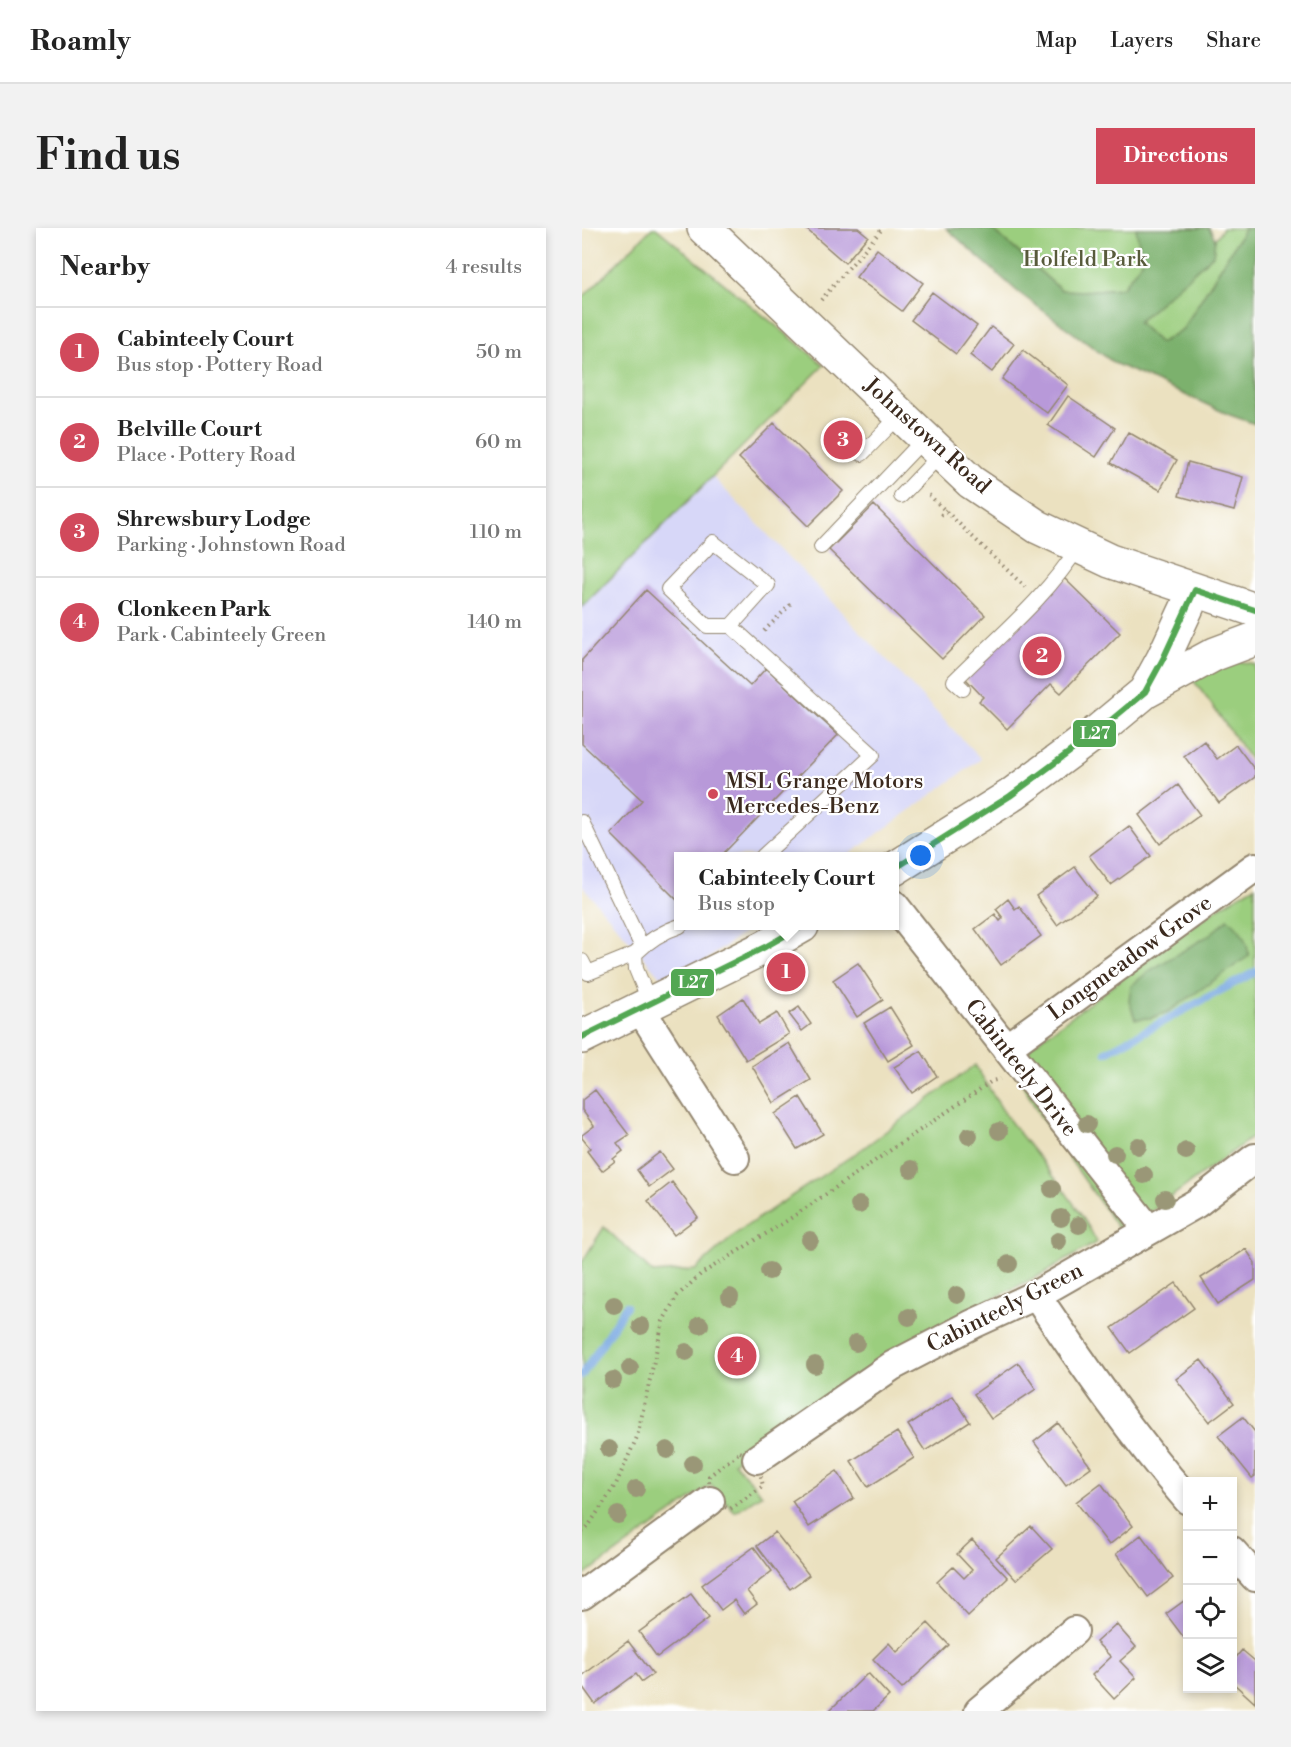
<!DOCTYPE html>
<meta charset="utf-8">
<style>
body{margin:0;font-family:"Libre Bodoni",serif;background:#f2f2f2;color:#222}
.controls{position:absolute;right:18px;bottom:18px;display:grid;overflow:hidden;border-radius:0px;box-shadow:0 3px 9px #0003}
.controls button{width:54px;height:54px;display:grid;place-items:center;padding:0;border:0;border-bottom:2px solid #e0e0e0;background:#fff;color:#222;font:30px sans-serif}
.you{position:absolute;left:339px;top:628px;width:21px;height:21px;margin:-15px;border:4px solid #fff;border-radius:50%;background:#1a73e8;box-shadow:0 0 0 9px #1a73e833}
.badge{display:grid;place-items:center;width:39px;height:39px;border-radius:50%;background:#d1495b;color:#fff;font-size:20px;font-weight:700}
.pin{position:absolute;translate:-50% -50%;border:3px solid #fff;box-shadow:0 2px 6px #0006}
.popup{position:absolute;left:92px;top:624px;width:225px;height:78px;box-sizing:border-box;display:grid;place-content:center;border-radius:0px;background:#fff;filter:drop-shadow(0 2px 4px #0005);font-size:20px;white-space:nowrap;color:#767676}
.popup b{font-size:22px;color:#222}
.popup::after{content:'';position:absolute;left:50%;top:100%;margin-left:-12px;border:12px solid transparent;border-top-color:#fff}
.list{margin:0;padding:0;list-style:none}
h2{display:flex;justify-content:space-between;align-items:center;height:78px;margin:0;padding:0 24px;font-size:26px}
h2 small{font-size:20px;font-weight:400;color:#767676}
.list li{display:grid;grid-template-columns:39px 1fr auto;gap:18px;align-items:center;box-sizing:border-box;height:90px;padding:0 24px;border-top:2px solid #e0e0e0}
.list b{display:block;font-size:22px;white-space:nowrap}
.list p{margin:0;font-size:20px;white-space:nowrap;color:#767676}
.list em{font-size:20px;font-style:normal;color:#767676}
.icon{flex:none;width:33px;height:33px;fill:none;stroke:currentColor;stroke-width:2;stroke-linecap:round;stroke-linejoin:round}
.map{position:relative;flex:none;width:673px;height:1483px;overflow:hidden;border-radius:0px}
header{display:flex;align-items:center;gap:36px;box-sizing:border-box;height:84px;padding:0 30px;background:#fff;border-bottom:2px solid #e0e0e0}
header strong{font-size:28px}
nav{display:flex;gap:33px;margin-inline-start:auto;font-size:21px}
.intro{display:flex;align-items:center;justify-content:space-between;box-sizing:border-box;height:144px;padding:0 36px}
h1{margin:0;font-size:42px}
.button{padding:15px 27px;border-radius:0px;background:#d1495b;color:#fff;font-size:21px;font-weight:700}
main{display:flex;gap:36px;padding:0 36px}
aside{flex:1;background:#fff;border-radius:0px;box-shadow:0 3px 9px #0003}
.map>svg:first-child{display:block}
</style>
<header>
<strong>Roamly</strong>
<nav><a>Map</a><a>Layers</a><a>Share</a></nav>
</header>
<div class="intro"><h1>Find us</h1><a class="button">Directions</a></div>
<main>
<aside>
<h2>Nearby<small>4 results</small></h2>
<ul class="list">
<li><span class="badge">1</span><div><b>Cabinteely Court</b><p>Bus stop · Pottery Road</p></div><em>50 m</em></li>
<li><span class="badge">2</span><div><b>Belville Court</b><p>Place · Pottery Road</p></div><em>60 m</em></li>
<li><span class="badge">3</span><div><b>Shrewsbury Lodge</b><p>Parking · Johnstown Road</p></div><em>110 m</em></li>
<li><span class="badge">4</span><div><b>Clonkeen Park</b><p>Park · Cabinteely Green</p></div><em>140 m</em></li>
</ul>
</aside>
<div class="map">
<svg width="673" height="1483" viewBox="0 0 673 1483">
<rect width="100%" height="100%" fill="#fff"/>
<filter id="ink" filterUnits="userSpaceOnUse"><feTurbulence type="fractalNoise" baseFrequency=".0167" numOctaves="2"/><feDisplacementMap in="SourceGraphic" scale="12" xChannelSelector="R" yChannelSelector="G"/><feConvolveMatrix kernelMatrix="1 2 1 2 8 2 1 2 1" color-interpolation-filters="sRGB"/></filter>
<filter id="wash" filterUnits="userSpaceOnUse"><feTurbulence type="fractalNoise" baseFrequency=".008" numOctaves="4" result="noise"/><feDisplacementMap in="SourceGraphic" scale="24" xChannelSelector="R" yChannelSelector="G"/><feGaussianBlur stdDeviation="1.35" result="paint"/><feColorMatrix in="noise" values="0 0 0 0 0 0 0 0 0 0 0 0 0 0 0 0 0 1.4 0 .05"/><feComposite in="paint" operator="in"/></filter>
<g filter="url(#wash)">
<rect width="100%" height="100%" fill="#ebe1c0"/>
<path fill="#d7d7f8" d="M131,249l268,282 -134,97h-169v70h75l-84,61 -87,-101v-279z"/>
<path fill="#9bce7e" stroke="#6b7c4e" stroke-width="1.5" d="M70,0h4l168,137 -242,242v-309z
M409,0h218l3,5 -70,29 -20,26 -38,3 -23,-1z
M641,0h22l-62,101 -23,14 -22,-21 75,-67 2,-16z
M642,431l31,5v102l-46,-65 -29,-38z
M673,658v249l-121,89 -14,7 -80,-115 -17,-31 7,-38 188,-139z
M393,837c12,19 22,38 35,56 30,39 64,77 87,121l-53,31 -96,48 -113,70 -95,66 -6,5 28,32 -27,18 -24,-27 -129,92v-315l22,-35 49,46 42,-3 44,-39 123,-82z"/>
<path fill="#7cb16d" stroke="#5c6e46" stroke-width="1.5" d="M364,0h45l70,62 23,1 38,-3 20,-26 -6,-34h73l6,11 -2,16 -75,67 22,21 23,-14 62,-101h10v196l-25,-9 -116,-52 -96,-71z
M646,691c13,9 19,21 21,37l-81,56 -17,6 -16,1 -6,-18 2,-15 18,-15 59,-35z"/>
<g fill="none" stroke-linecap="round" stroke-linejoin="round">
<path stroke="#74a6e0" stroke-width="8" d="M524,824l149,-80
M0,1147l44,-69"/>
</g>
<g id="blocks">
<path fill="#b899d9" d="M223,0h53l10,8 -23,27z
M295,21l46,34 -21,28 -46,-34z
M350,64l45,34 -21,28 -45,-34z
M409,99l23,17 -22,28 -22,-17z
M441,122l45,35 -21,28 -45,-34z
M486,168l47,32 -19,29 -48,-32z
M192,195l69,68 -35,35 -69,-68z
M546,204l49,28 -17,30 -49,-27z
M606,234l55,15 -9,34 -55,-15z
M292,277l111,110 -43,44 -113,-109z
M482,350l56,55 -59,60 -10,-9 -44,45 -28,-28 4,-4 -18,-19z
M64,362l104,96 16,-18 72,67 -117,121h-43v45l-67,-67 31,-34 -60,-56v-84z
M622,513l13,18 19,-14 19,25v7l-36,26 -35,-47z
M596,557l22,30 -40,29 -21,-29z
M547,598l22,30 -40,29 -22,-29z
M493,639l22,29 -40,29 -21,-29z
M426,671l7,10 4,-3 22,30 -40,29 -26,-36 20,-15 5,7 3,-3 -7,-9z
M276,735l25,37 -26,17 -24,-37z
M161,770l16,26 18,-11 12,21 -43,26 -28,-45z
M217,779l12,17 -9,7 -13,-17z
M308,779l24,38 -26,16 -24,-38z
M207,815l22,37 -37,23 -22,-37z
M339,823l16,25 -25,17 -18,-26z
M13,862l34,45 -12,8 6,8 -10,8 2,2 -13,10 -15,-20 3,-3 -8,-10v-3l12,-9 -12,-16v-10z
M218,869l23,37 -26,15 -22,-35z
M78,924l13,17 -24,18 -12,-17z
M90,954l26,35 -24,18 -26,-34z
M664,1021l9,14v17l-37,24 -17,-26z
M594,1055l18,25 -64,45 -18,-25z
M619,1132l33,43 -25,19 -33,-43z
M436,1135l18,26 -45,30 -17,-25z
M371,1168l17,26 -45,29 -17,-26z
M661,1189l12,15v44l-3,2 -34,-42z
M476,1195l33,44 -25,18 -32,-43z
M315,1204l17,26 -46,29 -17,-26z
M255,1243l17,27 -45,29 -17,-26z
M519,1255l32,43 -24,19 -33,-43z
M449,1298l21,23 -36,31 -20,-22z
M193,1304l34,43 -19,14 -33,-43z
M559,1307l32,43 -25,19 -32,-43z
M390,1312l36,38 -40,38 -31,-34 16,-15 11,11 8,-8 -15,-16z
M172,1319l18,24 -25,20 10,13 -13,10 -10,-14 -13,10 -19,-25z
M109,1366l18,24 -52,39 -18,-25z
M606,1370v45l-22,-29z
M346,1395l21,22 -47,44 -29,-30 16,-16 8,9z
M534,1396l20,23 -16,14 16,17 -22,21 -22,-24 19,-18 -15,-15z
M46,1413l25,33 -11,8 -6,-8 -41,30 -13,-18v-10z
M660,1422l13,11v42l-22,-20v-22z
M286,1445l21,23 -16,15h-44z"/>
</g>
</g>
<g filter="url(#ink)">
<use href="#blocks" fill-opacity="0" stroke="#93866f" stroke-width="1.5"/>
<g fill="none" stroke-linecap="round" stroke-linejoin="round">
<g stroke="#93866f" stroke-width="16">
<path id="lane" d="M280,226l38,-39
M319,268l40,-42
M239,319l104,-109
M149,398l37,-41 -55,-43 -45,47 39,37h24l142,129 -110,101
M381,461l-9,-8c42,-42 93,-84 125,-135
M0,594l60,125
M0,733l6,12 47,-19
M68,775l-14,-34 -1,-15c12,-12 29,-23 45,-28"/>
</g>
<g stroke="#93866f" stroke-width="32">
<path id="street" d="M312,677l255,325
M59,782l94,148
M424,820l249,-181
M454,1067c48,71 96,141 152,205
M175,1231l135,-93 81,-42 63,-29 161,-92 58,-45
M650,1323l23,26
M0,1367l128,-94
M397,1483l95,-80"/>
</g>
<g stroke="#93866f" stroke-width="36">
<path id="secondary" d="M122,0l267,254 67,45 72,34 145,49
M563,464l70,-38 40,-15
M312,641l116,-73 88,-65 47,-39 18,-33 32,-69
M0,809l183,-90 37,-21"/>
</g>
<path stroke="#93866f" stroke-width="4" stroke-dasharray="1.5 4.5" stroke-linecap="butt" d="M239,72l62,-72
M347,267l96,92
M359,287l5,-5
M182,403l29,-29
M158,1224l17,7 6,27 -33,23 -20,-8 -1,-25z
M0,1304l5,-4 29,-44 21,-47 26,-116 14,-25 24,-22 87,-54 204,-139 8,-2"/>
<use href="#lane" stroke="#fff" stroke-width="14"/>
<use href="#street" stroke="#fff" stroke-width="28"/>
<use href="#secondary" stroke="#fff" stroke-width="33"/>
<g stroke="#fff" stroke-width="10">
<path id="bus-1" d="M312,641l116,-73 88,-65 47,-39 18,-33 32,-69 60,20
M0,809l183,-90 37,-21"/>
</g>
<use href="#bus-1" stroke="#53a753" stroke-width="6"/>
</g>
<g fill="#9a9777">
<circle cx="505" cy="896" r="9"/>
<circle cx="417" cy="903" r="9"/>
<circle cx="387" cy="908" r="9"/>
<circle cx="556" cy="918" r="9"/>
<circle cx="604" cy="923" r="9"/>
<circle cx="533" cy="926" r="9"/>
<circle cx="329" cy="941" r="9"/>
<circle cx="562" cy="947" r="9"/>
<circle cx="470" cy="961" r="9"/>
<circle cx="583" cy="971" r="9"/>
<circle cx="277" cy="977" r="9"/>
<circle cx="479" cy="990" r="9"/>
<circle cx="497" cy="997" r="9"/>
<circle cx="228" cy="1012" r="9"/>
<circle cx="476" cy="1013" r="9"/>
<circle cx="427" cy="1036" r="9"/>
<circle cx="187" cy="1043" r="9"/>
<circle cx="375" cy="1067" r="9"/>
<circle cx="148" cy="1069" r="9"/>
<circle cx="32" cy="1077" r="9"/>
<circle cx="327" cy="1089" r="9"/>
<circle cx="118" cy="1097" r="9"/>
<circle cx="59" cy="1098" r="9"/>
<circle cx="274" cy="1115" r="9"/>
<circle cx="104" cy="1124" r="9"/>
<circle cx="233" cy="1137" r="9"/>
<circle cx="48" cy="1140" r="9"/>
<circle cx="31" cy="1152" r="9"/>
<circle cx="27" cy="1221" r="9"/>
<circle cx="85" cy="1222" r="9"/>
<circle cx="111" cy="1236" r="9"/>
<circle cx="54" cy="1261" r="9"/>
<circle cx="36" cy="1287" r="9"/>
</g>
</g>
<circle fill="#d1495b" stroke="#fff" stroke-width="2" cx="131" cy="566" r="6"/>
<g text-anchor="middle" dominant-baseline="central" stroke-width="4.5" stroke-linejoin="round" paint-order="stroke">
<g font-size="22" fill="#585b3b" stroke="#fff">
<text x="503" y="31">Holfeld Park</text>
</g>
<g font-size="22" fill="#3b2a1e" stroke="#fff">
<text transform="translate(345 208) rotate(42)">Johnstown Road</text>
<text transform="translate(548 730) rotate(-36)">Longmeadow Grove</text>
<text transform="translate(439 840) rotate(52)">Cabinteely Drive</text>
<text transform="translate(423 1080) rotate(-27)">Cabinteely Green</text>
</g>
<g font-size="22" fill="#3b2a1e" stroke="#fff" text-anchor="start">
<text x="143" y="553">MSL Grange Motors<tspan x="143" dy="25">Mercedes-Benz</tspan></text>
</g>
</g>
<g stroke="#fff" stroke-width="2">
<rect x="490" y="491" width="45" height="29" rx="6" fill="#53a753"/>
<rect x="88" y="740" width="45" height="29" rx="6" fill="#53a753"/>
</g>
<g font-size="16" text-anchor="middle" font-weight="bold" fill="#fff">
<text x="513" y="511">L27</text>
<text x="111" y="760">L27</text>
</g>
</svg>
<div class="controls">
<button>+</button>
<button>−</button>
<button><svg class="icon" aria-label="locate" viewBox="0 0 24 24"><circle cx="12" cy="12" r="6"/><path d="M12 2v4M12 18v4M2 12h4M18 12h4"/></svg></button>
<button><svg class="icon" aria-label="layers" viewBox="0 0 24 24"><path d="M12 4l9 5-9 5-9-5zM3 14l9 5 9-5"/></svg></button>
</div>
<div class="you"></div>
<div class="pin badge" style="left:204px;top:744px">1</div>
<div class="popup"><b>Cabinteely Court</b>Bus stop</div>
<div class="pin badge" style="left:460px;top:428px">2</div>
<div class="pin badge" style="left:261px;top:212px">3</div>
<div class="pin badge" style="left:155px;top:1128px">4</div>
</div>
</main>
